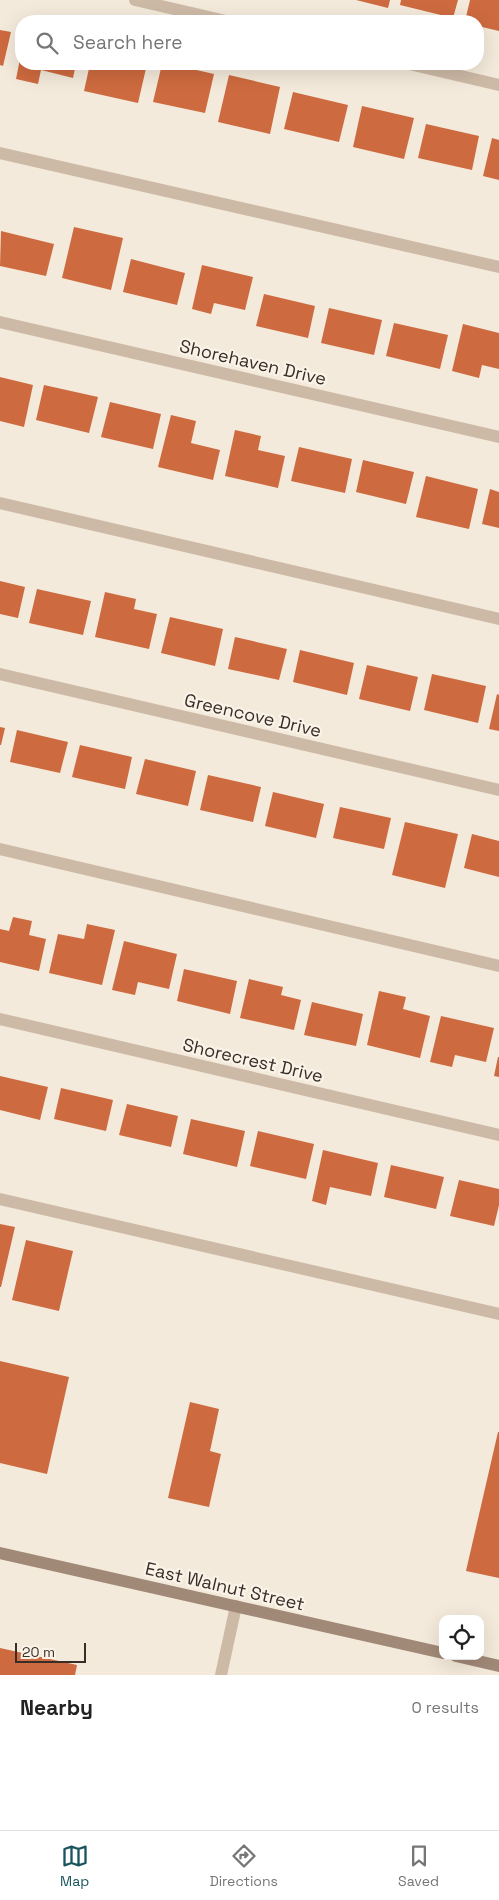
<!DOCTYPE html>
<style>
body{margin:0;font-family:"Space Grotesk",sans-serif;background:#f6f6f6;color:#222}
.controls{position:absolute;right:15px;bottom:15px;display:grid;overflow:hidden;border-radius:10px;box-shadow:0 5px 20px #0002}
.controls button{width:45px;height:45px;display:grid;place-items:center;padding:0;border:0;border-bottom:1px solid #e0e0e0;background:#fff;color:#222;font:25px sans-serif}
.scale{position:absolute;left:15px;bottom:12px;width:71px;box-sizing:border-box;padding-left:5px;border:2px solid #382e28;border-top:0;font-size:14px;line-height:18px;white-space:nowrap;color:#382e28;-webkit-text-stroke:4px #fbf3e8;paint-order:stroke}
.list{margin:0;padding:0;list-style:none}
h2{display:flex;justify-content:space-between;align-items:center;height:65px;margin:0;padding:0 20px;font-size:21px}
h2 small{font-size:16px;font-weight:400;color:#767676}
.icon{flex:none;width:28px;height:28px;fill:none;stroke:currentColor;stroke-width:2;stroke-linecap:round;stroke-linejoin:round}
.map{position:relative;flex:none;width:499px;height:1675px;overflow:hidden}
.search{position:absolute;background:#fff;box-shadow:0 5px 20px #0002;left:15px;right:15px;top:15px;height:55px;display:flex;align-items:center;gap:12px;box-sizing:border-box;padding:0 18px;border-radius:20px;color:#767676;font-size:19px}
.sheet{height:155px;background:#fff}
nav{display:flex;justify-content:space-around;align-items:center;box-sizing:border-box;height:70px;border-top:1px solid #e0e0e0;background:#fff;font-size:14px;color:#767676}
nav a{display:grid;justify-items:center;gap:2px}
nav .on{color:#1a555d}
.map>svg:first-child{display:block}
</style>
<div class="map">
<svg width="499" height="1675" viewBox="0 0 499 1675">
<rect width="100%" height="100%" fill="#f4eadb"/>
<path fill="#ce6a3f" d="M356,0h34l-2,8z
M401,0h57l-5,18 -53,-13z
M470,0h29v31l-21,-5v-5h-13z
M0,30l11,2 -8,34 -3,-1z
M20,59l1,5h55l-3,14 -32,-8 -3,14 -22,-5z
M90,64h57l-9,39 -54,-12z
M162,64h8l44,10 -9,39 -52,-11z
M229,75l51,12 -10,47 -52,-12z
M293,92l55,13 -9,37 -55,-13z
M362,106l52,12 -10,41 -51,-12z
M426,124l53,12 -7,34 -54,-12z
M492,138l7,2v40l-16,-4z
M74,227l49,11 -12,52 -49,-12z
M1,231l53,13 -8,32 -46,-10z
M131,259l54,14 -8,32 -54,-13z
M202,265l51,12 -8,33 -31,-7 -3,11 -19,-5z
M264,294l51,12 -7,32 -52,-12z
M329,308l53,12 -8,35 -53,-12z
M394,323l54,12 -8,34 -54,-13z
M463,324l36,9v36l-17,-4 -3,13 -27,-7z
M0,377l33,8 -9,42 -24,-6z
M44,385l54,12 -9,36 -53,-13z
M110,402l51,12 -8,35 -52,-12z
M171,415l25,6 -5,22 29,7 -7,30 -55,-13z
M235,430l26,6 -3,14 27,6 -7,32 -53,-12z
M299,447l53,12 -7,34 -54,-12z
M363,460l51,12 -8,32 -50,-12z
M426,476l52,13 -9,40 -53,-12z
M490,489l9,3v36l-17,-4z
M0,581l25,6 -7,31 -18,-4z
M37,589l54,12 -8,34 -54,-12z
M105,592l31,7 -2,10 23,5 -8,35 -54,-12z
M170,617l53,12 -8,37 -54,-13z
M235,637l52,12 -8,31 -51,-11z
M300,650l54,13 -7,32 -54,-13z
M367,665l51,12 -8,34 -51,-12z
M432,674l54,12 -8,37 -54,-13z
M497,694l2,1v36l-10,-2z
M0,727l5,1 -4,17h-1z
M17,730l51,12 -8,31 -50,-11z
M80,745l52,12 -7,32 -53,-12z
M145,759l51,12 -8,35 -52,-12z
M208,775l53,12 -8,35 -53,-12z
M273,792l51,12 -8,34 -51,-12z
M340,807l51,11 -7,31 -51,-11z
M405,822l53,12 -13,54 -53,-13z
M472,834l27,7v36l-35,-9z
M13,917l19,4 -3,14 17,4 -7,32 -39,-9v-33l9,2z
M87,924l28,6 -13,55 -53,-12 9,-39 26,5z
M124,941l53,13 -8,35 -31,-7 -3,13 -23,-5z
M184,969l53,12 -7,33 -53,-13z
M249,979l34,8 -2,8 20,5 -7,30 -54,-12z
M379,991l27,6 -3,12 27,7 -10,42 -53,-13z
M312,1002l51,12 -7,32 -52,-11z
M441,1016l53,12 -8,34 -31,-7 -3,12 -22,-5z
M498,1057h1v20l-5,-1z
M0,1076l48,11 -8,33 -40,-10z
M61,1088l52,12 -7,31 -52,-12z
M127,1104l51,12 -7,31 -52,-12z
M191,1119l54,12 -8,36 -54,-13z
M258,1131l56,13 -8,35 -56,-13z
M323,1150l55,13 -7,33 -41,-9 -4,18 -14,-4z
M391,1165l53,12 -8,32 -52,-12z
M459,1180l40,9v16l-5,21 -44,-10z
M0,1224l15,3 -14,60h-1z
M26,1240l47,11 -14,60 -47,-11z
M0,1361l69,16 -22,97 -47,-11z
M190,1402l29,7 -9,42 11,3 -12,53 -41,-9z
M498,1432h1v146l-33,-7z
M0,1648l77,17 -2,10h-75z"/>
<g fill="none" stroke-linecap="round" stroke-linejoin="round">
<path stroke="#cdbaa6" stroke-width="12" d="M0,153l499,114
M0,503l499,116
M0,849l499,117
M0,1199l499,115
M221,1675l15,-69"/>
<path stroke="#cdbaa6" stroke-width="12" d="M135,0l91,21
M409,64l90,21
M0,322l499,115
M0,674l499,116
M0,1019l499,116"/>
<path stroke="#a18977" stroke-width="12" d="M0,1553l443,100
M456,1656l43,10"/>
</g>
<g text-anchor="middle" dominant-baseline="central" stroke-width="4.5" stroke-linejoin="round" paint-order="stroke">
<g font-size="18" fill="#382e28" stroke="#fbf3e8">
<text transform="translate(253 362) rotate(13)">Shorehaven Drive</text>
<text transform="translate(253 715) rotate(13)">Greencove Drive</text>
<text transform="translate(253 1060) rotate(13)">Shorecrest Drive</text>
<text transform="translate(225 1586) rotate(13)">East Walnut Street</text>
</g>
</g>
</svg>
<div class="controls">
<button><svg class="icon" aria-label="locate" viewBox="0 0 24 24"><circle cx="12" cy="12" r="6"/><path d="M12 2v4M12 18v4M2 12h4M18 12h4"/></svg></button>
</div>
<div class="scale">20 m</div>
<div class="search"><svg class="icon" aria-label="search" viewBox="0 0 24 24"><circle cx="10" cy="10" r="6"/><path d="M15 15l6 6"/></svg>Search here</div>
</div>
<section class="sheet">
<h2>Nearby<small>0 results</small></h2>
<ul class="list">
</ul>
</section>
<nav>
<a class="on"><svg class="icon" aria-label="map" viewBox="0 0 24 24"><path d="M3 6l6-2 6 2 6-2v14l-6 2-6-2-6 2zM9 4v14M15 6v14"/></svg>Map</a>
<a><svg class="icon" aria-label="directions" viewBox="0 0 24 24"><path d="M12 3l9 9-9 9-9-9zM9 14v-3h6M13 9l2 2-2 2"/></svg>Directions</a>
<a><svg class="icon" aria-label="saved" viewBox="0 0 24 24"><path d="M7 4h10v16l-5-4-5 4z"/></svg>Saved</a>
</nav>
